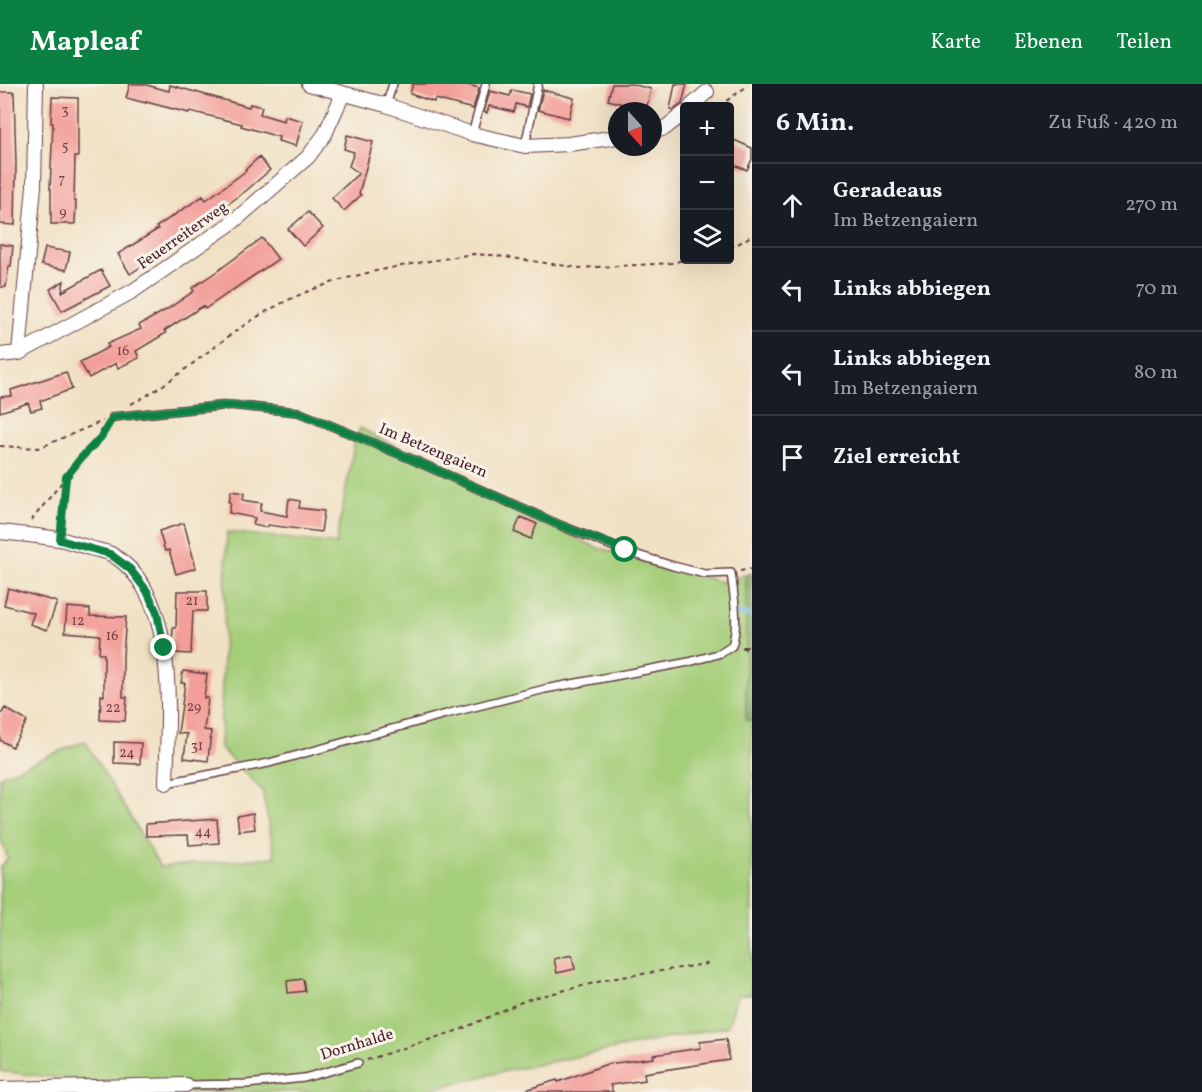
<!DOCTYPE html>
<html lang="de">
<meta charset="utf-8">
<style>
body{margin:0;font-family:Vollkorn,serif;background:#20242c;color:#f1f3f6}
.controls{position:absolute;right:18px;top:18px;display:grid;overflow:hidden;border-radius:6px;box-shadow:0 6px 24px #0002}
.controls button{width:54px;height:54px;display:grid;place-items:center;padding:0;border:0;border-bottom:2px solid #363941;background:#171b24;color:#f1f3f6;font:30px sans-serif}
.compass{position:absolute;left:608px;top:18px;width:54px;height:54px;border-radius:50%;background:#171b24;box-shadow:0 6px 24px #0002;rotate:159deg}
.stop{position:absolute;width:18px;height:18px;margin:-14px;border:4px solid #0b8043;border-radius:50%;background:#fff}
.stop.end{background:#0b8043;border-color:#fff;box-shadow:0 2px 6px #0008}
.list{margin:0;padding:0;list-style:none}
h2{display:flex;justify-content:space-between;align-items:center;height:78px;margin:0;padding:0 24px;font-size:26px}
h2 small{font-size:20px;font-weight:400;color:#9ea1a6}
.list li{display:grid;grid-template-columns:39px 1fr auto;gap:18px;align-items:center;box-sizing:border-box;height:84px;padding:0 24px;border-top:2px solid #363941}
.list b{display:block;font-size:22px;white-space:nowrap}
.list p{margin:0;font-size:20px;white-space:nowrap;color:#9ea1a6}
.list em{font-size:20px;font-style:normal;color:#9ea1a6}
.icon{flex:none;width:33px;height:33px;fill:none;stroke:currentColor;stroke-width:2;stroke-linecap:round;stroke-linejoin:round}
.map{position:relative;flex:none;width:752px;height:1008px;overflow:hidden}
header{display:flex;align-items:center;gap:36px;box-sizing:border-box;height:84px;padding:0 30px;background:#0b8043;color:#fff}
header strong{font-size:28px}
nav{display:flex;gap:33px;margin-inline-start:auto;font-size:21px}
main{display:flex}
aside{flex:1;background:#171b24}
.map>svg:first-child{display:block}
</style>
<header>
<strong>Mapleaf</strong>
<nav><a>Karte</a><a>Ebenen</a><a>Teilen</a></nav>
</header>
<main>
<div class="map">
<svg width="752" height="1008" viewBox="0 0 752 1008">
<rect width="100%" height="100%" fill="#f7f3e8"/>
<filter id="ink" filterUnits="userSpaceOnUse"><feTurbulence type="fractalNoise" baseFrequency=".0167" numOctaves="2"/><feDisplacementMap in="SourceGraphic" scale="12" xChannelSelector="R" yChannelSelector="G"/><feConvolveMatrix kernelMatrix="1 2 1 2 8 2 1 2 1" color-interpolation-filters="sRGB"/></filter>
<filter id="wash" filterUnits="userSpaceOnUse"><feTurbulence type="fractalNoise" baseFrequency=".008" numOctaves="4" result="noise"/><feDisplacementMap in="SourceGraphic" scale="24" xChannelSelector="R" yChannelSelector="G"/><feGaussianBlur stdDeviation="1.35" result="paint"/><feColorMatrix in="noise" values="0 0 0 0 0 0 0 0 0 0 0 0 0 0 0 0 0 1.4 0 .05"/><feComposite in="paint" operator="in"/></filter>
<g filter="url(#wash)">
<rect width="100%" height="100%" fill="#f1e1c4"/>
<path fill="#a5ce79" stroke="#787652" stroke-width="1.5" d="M360,344l235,119 126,35 25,-7v145l6,-1v275l-15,1 -9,31 -227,46 -82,20h-243l-176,-21v-203l8,-10 -8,-20v-62l85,-35 75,126 115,-10 -13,-67 -42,-42 7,-216 109,12 19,-104z"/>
<path fill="#84b169" stroke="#67684a" stroke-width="1.5" d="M752,489v146l-6,2v-146z"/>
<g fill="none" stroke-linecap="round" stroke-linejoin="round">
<path stroke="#76b8eb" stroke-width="4" d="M727,529l25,2"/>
</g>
<g id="blocks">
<path fill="#f39e99" d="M130,0h13l26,7 1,-6 79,22 1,-3 12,3 -2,7 24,7 1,-5 18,5 -7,25 -18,-5 1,-4 -38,-11 1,-2 -52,-13 -1,2 -43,-11v1l-20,-5z
M413,0h52l14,4 -6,21 -38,-10 -1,3 -24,-8z
M612,0h19l20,5 -5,21 -38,-10z
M675,0h12l-5,20 -9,6 -3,-1z
M512,6l18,4 -3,13 -11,-3 -2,8 -25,-6 -2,7 -3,-1 6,-21 20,5z
M543,6l31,8 -5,20 -31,-8z
M0,8h14l2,72 -1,61 -15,-1z
M52,13l26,1v59h-3l-1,44h2l-1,23h-24v-35h-1l3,-66h-2z
M347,51l26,7 -14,51 2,2 -17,16 -12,-13 27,-25 -10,-7 5,-14 -10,-3z
M734,56l18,8v11l-5,11 -18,-7v-14z
M259,73l11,13 -23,20 -58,43 1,1 -60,40 -12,-20 40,-25 -2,-2 47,-31 3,4 40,-29 -1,-1z
M308,128l15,16 -20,18 -15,-17z
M262,154l16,21 -73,50 -2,-3 -39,25 2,2 -30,18 3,7 -21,10 -2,-5 -27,15 -9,-16 29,-15 -2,-3 34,-15 -2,-4 27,-15 28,-19 -2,-3 27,-18z
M0,160l13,2 -2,20h-2l-3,21h-6z
M45,164l25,4 -4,18 -25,-5z
M101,186l9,16 -48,25 -12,-22 14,-8 -2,11z
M66,288l6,17 -32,12 2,7 -11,3 -3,-8 -28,9v-15l12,-1 -1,-6z
M231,407l13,2 -1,7 19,3 -2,8 27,5 2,-17 11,2 -1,7 25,3 -3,21 -53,-7 -1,3 -14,-3 2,-7 -26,-5 2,-11h-2z
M521,433l16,7 -6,15 -17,-7z
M184,439l12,45 -20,6 -7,-24 -4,1 -6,-20z
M8,504l49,14 -10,28 -17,-6 4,-11 -30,-8z
M177,507h30v20h-14l-2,43 -18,-1 -1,-8 1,-17h3z
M67,523l23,2v7l36,1 -3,38v42h4l-2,24 -25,-1 1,-25 3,1v-42h-5l1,-19 -35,-3z
M183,587l24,3 -3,24h4l-4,32 7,1 -3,30 -24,-3 3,-24 -9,-1 7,-50h-4z
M5,624l22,13 -15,26 -12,-7v-24z
M114,658l27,1 -1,21 -26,-1z
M253,729l2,16 -16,2 -2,-15z
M217,735l2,24 -30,2 -1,-10 -42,1v-12z
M572,871l3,14 -18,4 -3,-14z
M303,895l2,12 -17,2 -1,-12z
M726,955l3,21 -85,13 1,7 -35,5 3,7h-86l-1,-2 31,-10 1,2 49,-18 47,-6 -1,-3 48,-7 -1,-6z"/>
</g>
</g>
<g filter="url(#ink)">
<use href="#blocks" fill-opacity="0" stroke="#633c42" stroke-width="1.5"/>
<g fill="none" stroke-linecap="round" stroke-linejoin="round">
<g stroke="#633c42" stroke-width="10">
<path id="lane" d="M386,21l7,-21
M472,50l14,-50
M525,62l13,-62
M113,333l117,-12 68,7 111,46 153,68 63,25 48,15 32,8 26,-1c3,23 8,51 1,73l-11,7 -32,9 -144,27 -99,25 -177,49 -103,20
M186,1001l61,-1 57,-6 54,-15"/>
</g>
<g stroke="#633c42" stroke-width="16">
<path id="street" d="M309,0l77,21 86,29 53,12 44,-2 48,-7
M691,22l16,-14
M653,48l12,-4 19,-15
M19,269l15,-167 2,-102
M0,271l19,-2 114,-62 100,-69 75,-65 17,-23 18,-40
M0,448c20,2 40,4 59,7 10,2 20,6 31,9 6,2 15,3 21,6 69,39 57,161 55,229
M0,1005l186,-4"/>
</g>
<path stroke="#633c42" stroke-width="2" stroke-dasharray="4.5 4.5" stroke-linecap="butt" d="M719,22l27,-19 2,-3
M624,65l21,-2
M730,164l15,-8 7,-5
M131,320c50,-25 90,-68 140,-95 64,-36 131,-43 202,-55l18,1 89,13 91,-5 14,-3
M0,362l39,2 64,-27
M31,437l35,-44
M61,442l5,-49 15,-19 20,-21 8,-13
M740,487l12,-2
M742,563l10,6
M743,563h9
M367,976l95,-31 64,-29 84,-21 102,-16"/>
<use href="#lane" stroke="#fff" stroke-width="7"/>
<use href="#street" stroke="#fff" stroke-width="14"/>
</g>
</g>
<g fill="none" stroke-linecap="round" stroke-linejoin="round" filter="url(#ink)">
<path stroke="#0b8043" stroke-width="8" d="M164,564l-7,-35 -10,-22 -17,-22 -20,-15 -50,-14 6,-63 15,-19 20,-21 12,-20 117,-12 68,7 111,46 153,68 63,24"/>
</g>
<g text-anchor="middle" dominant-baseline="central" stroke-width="6" stroke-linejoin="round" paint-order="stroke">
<g font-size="14" fill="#743f46">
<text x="65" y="26">3</text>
<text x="65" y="62">5</text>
<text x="62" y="95">7</text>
<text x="63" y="128">9</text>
<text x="123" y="267">16</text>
<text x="192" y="517">21</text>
<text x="78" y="537">12</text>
<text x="112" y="552">16</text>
<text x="194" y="623">29</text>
<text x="113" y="624">22</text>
<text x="197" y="662">31</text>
<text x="127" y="669">24</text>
<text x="203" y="748">44</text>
</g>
<g font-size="16" fill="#4a1f2b" stroke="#f7f3e8">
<text transform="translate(183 152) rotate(-35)">Feuerreiterweg</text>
<text transform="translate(433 367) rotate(23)">Im Betzengaiern</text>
<text transform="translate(357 961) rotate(-17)">Dornhalde</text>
</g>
</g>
</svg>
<div class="controls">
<button>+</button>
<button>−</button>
<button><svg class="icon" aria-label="layers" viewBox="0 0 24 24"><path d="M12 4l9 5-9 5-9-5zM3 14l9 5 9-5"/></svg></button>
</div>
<svg class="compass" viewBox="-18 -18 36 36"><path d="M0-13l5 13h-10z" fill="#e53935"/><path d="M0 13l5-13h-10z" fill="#9ea1a6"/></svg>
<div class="stop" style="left:625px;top:466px"></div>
<div class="stop end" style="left:164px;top:564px"></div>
</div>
<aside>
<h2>6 Min.<small>Zu Fuß · 420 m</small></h2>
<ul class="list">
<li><svg class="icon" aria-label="ahead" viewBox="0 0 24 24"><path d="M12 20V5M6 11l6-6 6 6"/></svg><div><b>Geradeaus</b><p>Im Betzengaiern</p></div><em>270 m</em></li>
<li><svg class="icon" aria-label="left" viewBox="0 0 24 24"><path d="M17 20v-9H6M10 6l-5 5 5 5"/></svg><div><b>Links abbiegen</b></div><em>70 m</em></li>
<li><svg class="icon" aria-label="left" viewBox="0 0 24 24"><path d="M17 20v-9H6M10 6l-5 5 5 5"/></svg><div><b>Links abbiegen</b><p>Im Betzengaiern</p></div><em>80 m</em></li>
<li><svg class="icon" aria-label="arrive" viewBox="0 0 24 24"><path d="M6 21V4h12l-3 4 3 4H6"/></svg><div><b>Ziel erreicht</b></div></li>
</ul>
</aside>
</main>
